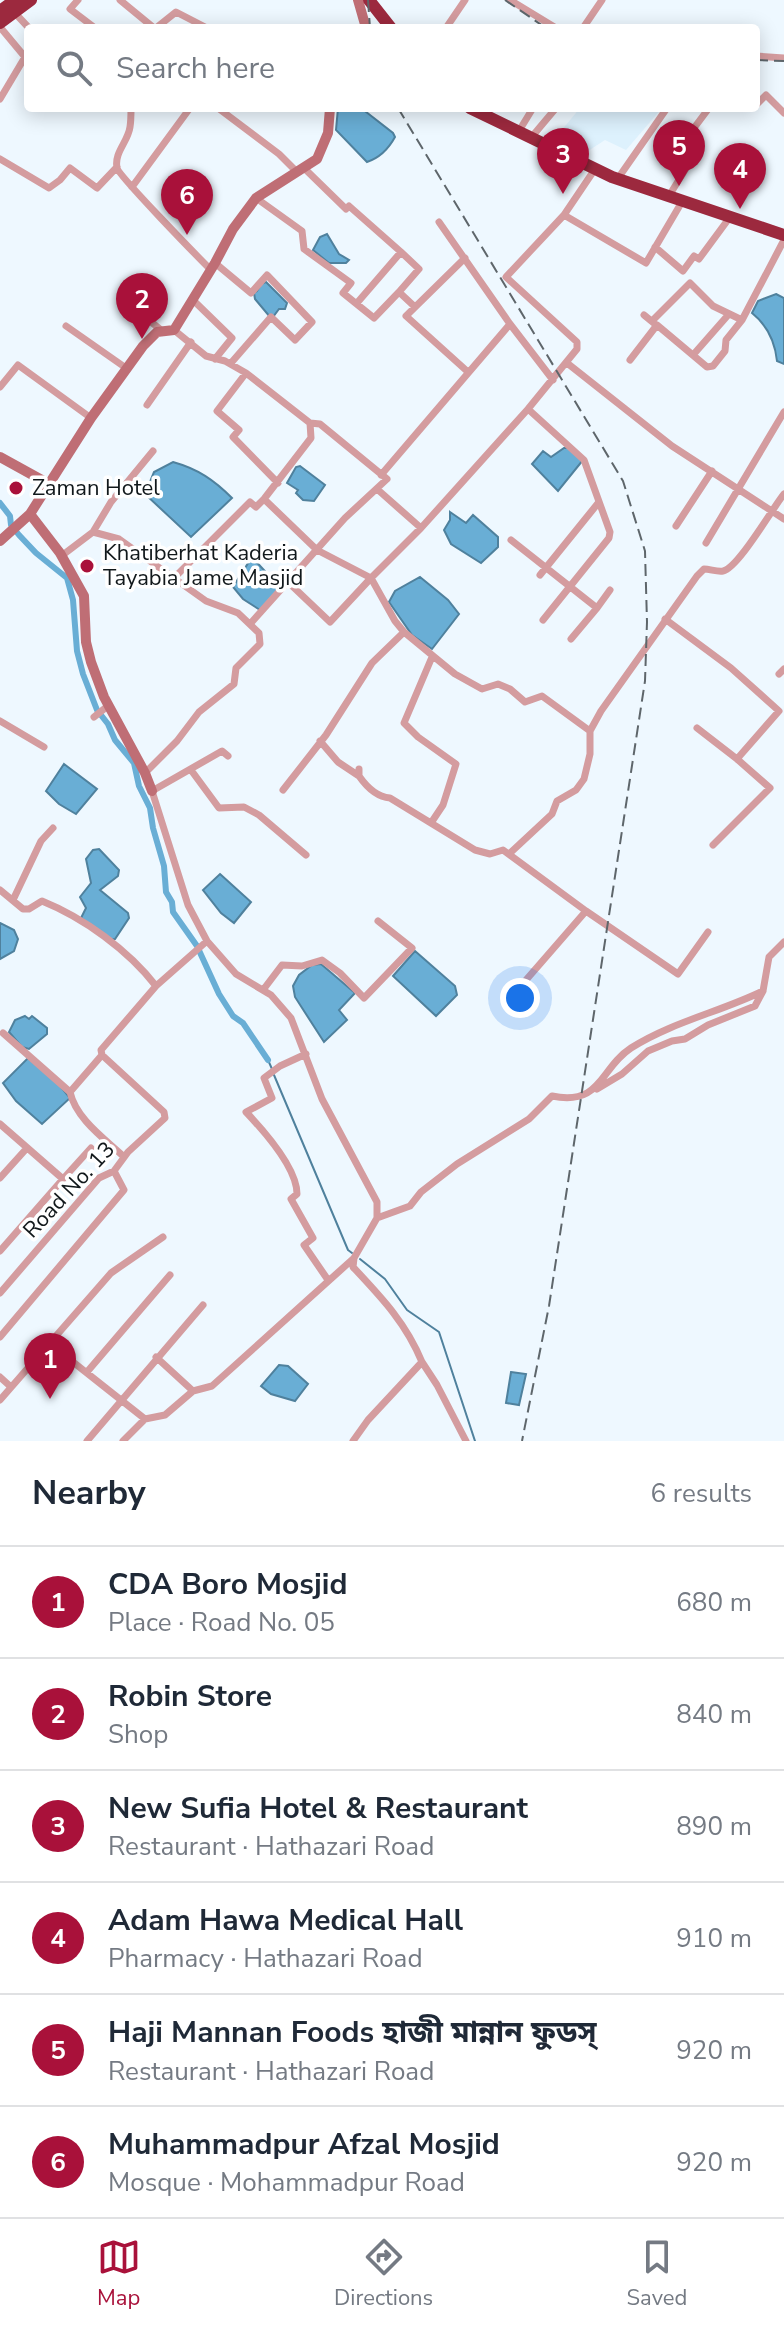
<!DOCTYPE html>
<meta charset="utf-8">
<style>
body{margin:0;font-family:"Nunito Sans","Noto Sans Bengali",sans-serif;background:#f6f6f7;color:#1f2937}
.you{position:absolute;left:520px;top:998px;width:28px;height:28px;margin:-20px;border:6px solid #fff;border-radius:50%;background:#1a73e8;box-shadow:0 0 0 12px #1a73e833}
.badge{display:grid;place-items:center;width:52px;height:52px;border-radius:50%;background:#a9113a;color:#fff;font-size:26px;font-weight:700}
.pin{position:absolute;translate:-50% -66px;filter:drop-shadow(0 2px 4px #0008)}
.pin::after{content:'';position:absolute;top:42px;width:28px;height:24px;background:inherit;clip-path:polygon(0 0,100% 0,50% 100%)}
.list{margin:0;padding:0;list-style:none}
h2{display:flex;justify-content:space-between;align-items:center;height:104px;margin:0;padding:0 32px;font-size:34px}
h2 small{font-size:26px;font-weight:400;color:#747a83}
.list li{display:grid;grid-template-columns:52px 1fr auto;gap:24px;align-items:center;box-sizing:border-box;height:112px;padding:0 32px;border-top:2px solid #e0e1e3}
.list b{display:block;font-size:30px;white-space:nowrap}
.list p{margin:0;font-size:26px;white-space:nowrap;color:#747a83}
.list em{font-size:26px;font-style:normal;color:#747a83}
.icon{flex:none;width:44px;height:44px;fill:none;stroke:currentColor;stroke-width:2;stroke-linecap:round;stroke-linejoin:round}
.map{position:relative;flex:none;width:784px;height:1441px;overflow:hidden}
.search{position:absolute;background:#fff;box-shadow:0 4px 20px #0003;left:24px;right:24px;top:24px;height:88px;display:flex;align-items:center;gap:20px;box-sizing:border-box;padding:0 28px;border-radius:8px;color:#747a83;font-size:30px}
.sheet{height:776px;background:#fff}
nav{display:flex;justify-content:space-around;align-items:center;box-sizing:border-box;height:112px;border-top:2px solid #e0e1e3;background:#fff;font-size:22px;color:#747a83}
nav a{display:grid;justify-items:center;gap:4px}
nav .on{color:#a9113a}
.map>svg:first-child{display:block}
</style>
<div class="map">
<svg width="784" height="1441" viewBox="0 0 784 1441">
<rect width="100%" height="100%" fill="#eef8ff"/>
<path fill="#ddf1fd" d="M580,108h82l-36,42 -21,-10 -20,13 -28,-17z"/>
<path fill="#69aed5" stroke="#4f819d" stroke-width="2" d="M338,108h23l32,25 2,4c-6,11 -16,21 -28,25l-31,-32z
M327,234l12,20 10,6 -3,3h-17l-16,-13 7,-13z
M266,282l21,21 -2,6h-6l-6,8h-3l-15,-18 -1,-6 3,-2 4,-7z
M776,294l8,4v66l-7,-3c-2,-19 -10,-36 -25,-48l6,-12z
M564,448h6l13,12 -25,31 -26,-27 11,-13 8,6z
M173,462c25,7 41,18 59,36l-41,39 -46,-43 9,-22z
M300,466l25,19 -11,16 -11,-1 -7,-7 2,-3 -11,-7 9,-16z
M450,512l16,11 7,-8 25,22v10l-17,16 -30,-19 -7,-14 6,-10z
M252,557l23,25 4,9 -19,19 -17,-11 -10,-12z
M420,577l28,23 11,14 -27,35 -20,-14 -23,-33 6,-11z
M64,764l33,25 -21,25 -17,-10 -13,-13z
M99,849l20,21 -1,6 -18,14 28,23 1,5 -14,21 -6,1 -28,-22 5,-10 -6,-11 11,-14 -5,-24 7,-9z
M220,874l31,28 -17,21 -13,-10 -18,-23z
M0,923l14,7 4,9 -4,12 -14,8z
M415,951l40,35 2,9 -21,21 -43,-40z
M321,964l34,29 -16,17 8,10 -23,22 -29,-45 -2,-11 6,-11 13,-10z
M25,1016l4,3 3,-3 15,12v6l-18,15 -7,-2 -13,-15 6,-12z
M28,1058l29,24 13,16 -28,26 -26,-23 -13,-18z
M279,1365l9,1 20,18 -13,17 -24,-7 -10,-8z
M511,1372l15,2 -7,31 -13,-2z"/>
<g fill="none" stroke-linecap="round" stroke-linejoin="round">
<path stroke="#4f819d" stroke-width="2" d="M268,1060l4,9
M274,1075l74,175 4,3
M360,1259l25,20 22,31 32,22 36,109"/>
<path stroke="#69aed5" stroke-width="6" d="M0,503l10,13 1,9 8,10 17,18 31,25 6,22 4,51 6,23 14,36 11,14 7,16 19,23 5,23 11,22 3,20 11,38 2,26 6,10 1,10 24,34 22,48 14,22 10,7 25,37"/>
<path stroke="#d49c9f" stroke-width="7" d="M78,0l-8,9 25,19
M120,0l34,28
M510,0l46,28
M14,12l15,16
M0,27l25,30 -25,42
M156,28l20,-16 31,16
M446,28l19,-28
M583,28l19,-28
M756,56l28,2
M756,105l10,-10 18,18
M131,108c0,6 0,13 -1,19 -2,15 -16,25 -13,41 2,8 81,89 93,101
M218,108l61,46 18,18
M522,126l11,-18
M535,133l21,-25
M0,159l49,29 11,-8 10,-12 27,20 20,-21
M305,169l41,40 3,-3 52,46 -44,51
M621,174l46,-66
M132,187l58,-79
M672,191l16,-26 -6,-21 27,-36
M256,198l46,33 2,18 47,34 -8,10 31,25 25,-26 16,15
M564,215l82,48 37,-63
M439,222l71,102 43,56
M655,247l28,24 11,-15 5,3 31,-42
M465,258l-59,58 62,56
M215,263l36,30 16,-18 45,47 -17,18 -24,-23 -40,46
M399,292l20,-23 -18,-17
M193,300l39,38 -17,21
M128,303l33,27
M644,315l11,9
M652,321l38,-38 23,23 29,14
M66,326l60,42
M174,330l32,26 19,5 21,12 64,50 10,1 67,55 -42,39 -95,106
M693,355l36,-41
M630,360l27,-35 50,42 6,-1 12,-15 1,-11 16,-20 42,-80
M567,363l105,83 112,73
M246,373l-29,38 22,19 -6,7 45,46
M0,387l18,-22 73,53
M147,405l44,-63
M528,409l56,51 26,72 -1,6 -66,82
M381,475l129,-151
M377,489l44,39
M264,499l53,51 54,28 50,-50 107,-119 49,-60v-7l-71,-65 58,-62 31,-46
M676,526l36,-55
M93,532l18,-30 42,-51
M511,540l86,68 -26,31
M706,543l78,-131
M60,553l4,1 29,-22 26,7 87,62 32,12 21,20 1,11 -24,24 -2,16 -35,28 -22,29 -32,32
M540,575l59,-73
M174,578l76,-76 6,5 8,-8 47,-61 -1,-15
M288,582l42,40 41,-44 24,43 9,11 51,42 27,15 16,-5 12,5 15,13 17,-6 48,35
M597,608l13,-18
M665,619l66,49 48,43 -42,48 33,29 -57,57
M779,674l5,-5
M94,717l15,-12
M0,721l44,26
M697,728l40,31
M320,741l18,21 21,14
M228,756l-6,-5 -70,40 36,114 19,36 29,33 35,21 20,23 31,81 55,103v16l-23,40
M359,769v7c7,10 18,21 31,22l85,52 15,4 13,-4 83,61 -60,69
M191,770l28,38 25,-1 15,8 47,40
M283,790l43,-55 46,-72 32,-31
M431,823l12,-18 13,-41 -38,-27 -14,-14 28,-66
M509,854l43,-40 5,-13 19,-11 8,-11 6,-25v-23l11,-20 96,-135 7,-7c6,0 13,3 19,2 15,-3 49,-62 61,-77
M0,890l23,19h6l13,-8c42,17 86,49 114,85
M13,900l28,-59 12,-13
M586,911l92,63 30,-42
M263,990l19,-25 20,1 20,-6 18,13 24,25 48,-50 -34,-27
M3,1033l67,59c6,27 35,47 54,65
M306,1054l-26,12 -16,12 8,20 -26,14c18,19 51,56 51,82l-6,5 22,39 -9,7 24,35
M597,1089l25,-15 26,-23 24,-10 13,-2 23,-14 47,-19 8,-15 6,-34 15,-15
M70,1092l32,-37 -1,-5 55,-64 51,-45
M0,1124l63,55 28,-31
M0,1178l27,-30
M377,1218l33,-12 11,-14 36,-28 72,-45 23,-23c50,10 47,-27 79,-48 41,-26 89,-36 132,-57
M0,1251l63,-72
M0,1293l99,-115 15,-7 14,-19 37,-34 -1,-6 -62,-57
M0,1337l124,-147 -10,-19
M49,1343l96,76
M156,1357l37,34
M422,1362l15,23 29,56
M87,1372l83,-97
M0,1377l11,10
M0,1400l111,-127 52,-36
M87,1441l116,-136
M123,1441l22,-22 20,-4 28,-24 19,-5 142,-128 -1,9c29,31 53,56 69,95l-54,58 -15,21"/>
<path stroke="#bf6e75" stroke-width="10" d="M358,0l8,28
M0,457l49,27
M30,514l30,39 24,43 2,46 5,20 13,35 41,76 7,18
M0,541l30,-27 61,-96 52,-72 14,-14 17,-2 41,-67 18,-34 23,-31 61,-39 11,-26 2,-25"/>
<path stroke="#9c293e" stroke-width="12" d="M369,0l22,28
M0,11l15,-11
M0,23l31,-23
M470,108l142,69 172,58"/>
<path stroke="#5e666b" stroke-width="2" stroke-dasharray="12 6" stroke-linecap="butt" d="M368,0l2,28
M505,0l41,28
M756,60l28,1
M398,108l225,373 22,70 2,71 -2,59 -96,625 -27,135"/>
</g>
<g fill="#a9113a" stroke="#fff" stroke-width="3">
<circle cx="16" cy="488" r="8"/>
<circle cx="87" cy="566" r="8"/>
</g>
<g text-anchor="middle" dominant-baseline="central" stroke-width="7" stroke-linejoin="round" paint-order="stroke">
<g font-size="22" fill="#11181b" stroke="#fff" text-anchor="start">
<text x="32" y="488">Zaman Hotel</text>
<text x="103" y="553">Khatiberhat Kaderia<tspan x="103" dy="25">Tayabia Jame Masjid</tspan></text>
</g>
<g font-size="22" fill="#11181b" stroke="#fff">
<text transform="translate(69 1190) rotate(-47)">Road No. 13</text>
</g>
</g>
</svg>
<div class="you"></div>
<div class="pin badge" style="left:50px;top:1399px">1</div>
<div class="pin badge" style="left:142px;top:339px">2</div>
<div class="pin badge" style="left:563px;top:194px">3</div>
<div class="pin badge" style="left:740px;top:209px">4</div>
<div class="pin badge" style="left:679px;top:186px">5</div>
<div class="pin badge" style="left:187px;top:235px">6</div>
<div class="search"><svg class="icon" aria-label="search" viewBox="0 0 24 24"><circle cx="10" cy="10" r="6"/><path d="M15 15l6 6"/></svg>Search here</div>
</div>
<section class="sheet">
<h2>Nearby<small>6 results</small></h2>
<ul class="list">
<li><span class="badge">1</span><div><b>CDA Boro Mosjid</b><p>Place · Road No. 05</p></div><em>680 m</em></li>
<li><span class="badge">2</span><div><b>Robin Store</b><p>Shop</p></div><em>840 m</em></li>
<li><span class="badge">3</span><div><b>New Sufia Hotel &amp; Restaurant</b><p>Restaurant · Hathazari Road</p></div><em>890 m</em></li>
<li><span class="badge">4</span><div><b>Adam Hawa Medical Hall</b><p>Pharmacy · Hathazari Road</p></div><em>910 m</em></li>
<li><span class="badge">5</span><div><b>Haji Mannan Foods হাজী মান্নান ফুডস্</b><p>Restaurant · Hathazari Road</p></div><em>920 m</em></li>
<li><span class="badge">6</span><div><b>Muhammadpur Afzal Mosjid</b><p>Mosque · Mohammadpur Road</p></div><em>920 m</em></li>
</ul>
</section>
<nav>
<a class="on"><svg class="icon" aria-label="map" viewBox="0 0 24 24"><path d="M3 6l6-2 6 2 6-2v14l-6 2-6-2-6 2zM9 4v14M15 6v14"/></svg>Map</a>
<a><svg class="icon" aria-label="directions" viewBox="0 0 24 24"><path d="M12 3l9 9-9 9-9-9zM9 14v-3h6M13 9l2 2-2 2"/></svg>Directions</a>
<a><svg class="icon" aria-label="saved" viewBox="0 0 24 24"><path d="M7 4h10v16l-5-4-5 4z"/></svg>Saved</a>
</nav>
